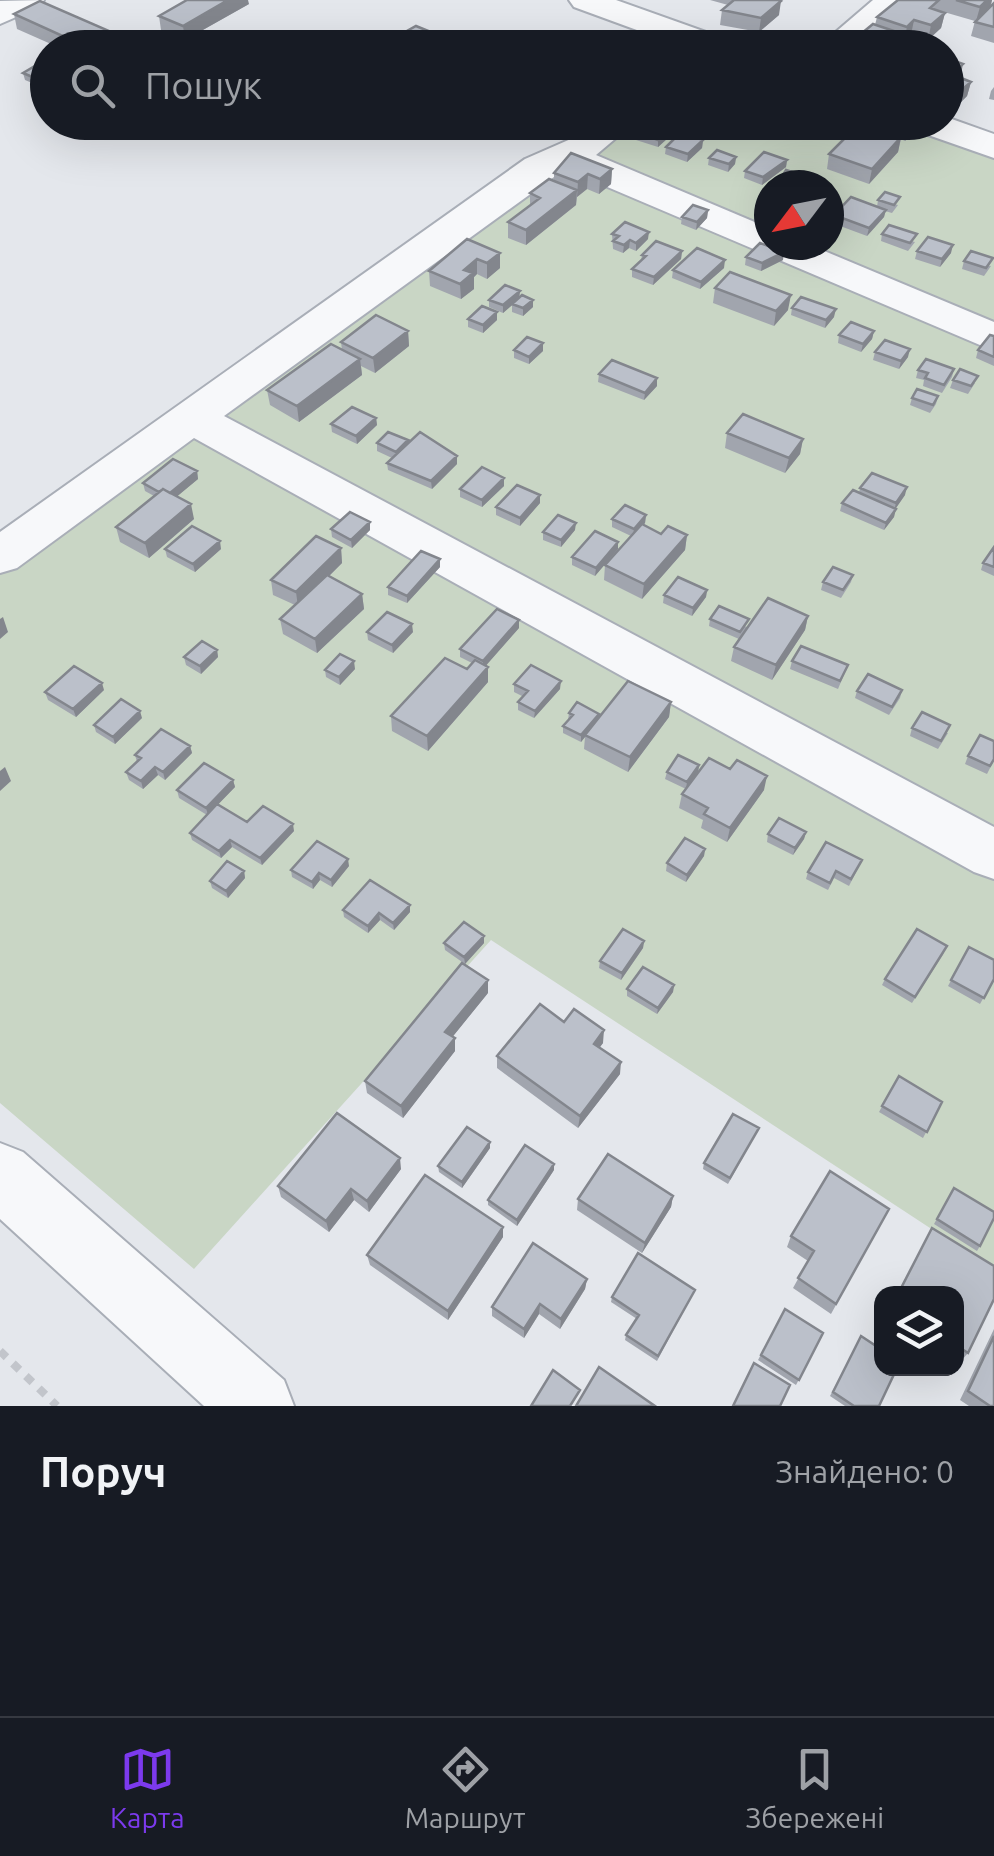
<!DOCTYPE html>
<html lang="uk">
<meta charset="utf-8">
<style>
body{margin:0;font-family:Ubuntu,sans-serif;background:#242831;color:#f1f3f6}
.controls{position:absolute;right:30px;bottom:30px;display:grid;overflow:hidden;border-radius:20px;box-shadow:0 10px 40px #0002}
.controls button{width:90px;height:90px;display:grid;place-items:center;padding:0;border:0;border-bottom:2px solid #363941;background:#171b24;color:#f1f3f6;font:50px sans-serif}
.compass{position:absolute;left:754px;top:170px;width:90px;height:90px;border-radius:50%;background:#171b24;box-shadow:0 10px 40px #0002;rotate:238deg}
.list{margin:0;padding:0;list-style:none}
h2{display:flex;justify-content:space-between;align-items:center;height:130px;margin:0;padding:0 40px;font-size:42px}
h2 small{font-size:32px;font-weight:400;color:#9ea1a6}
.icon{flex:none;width:55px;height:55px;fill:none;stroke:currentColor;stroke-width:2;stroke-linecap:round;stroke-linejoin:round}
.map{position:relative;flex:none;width:994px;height:1406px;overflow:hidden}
.search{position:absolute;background:#171b24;box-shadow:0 10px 40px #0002;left:30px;right:30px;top:30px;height:110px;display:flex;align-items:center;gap:25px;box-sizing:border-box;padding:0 35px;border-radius:55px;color:#9ea1a6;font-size:38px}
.sheet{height:310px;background:#171b24}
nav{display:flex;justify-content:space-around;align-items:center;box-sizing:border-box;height:140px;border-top:2px solid #363941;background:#171b24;font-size:28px;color:#9ea1a6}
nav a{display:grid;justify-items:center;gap:5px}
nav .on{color:#7c3aed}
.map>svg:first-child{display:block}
</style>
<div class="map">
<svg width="994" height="1406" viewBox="0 0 994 1406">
<rect width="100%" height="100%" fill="#e4e7ec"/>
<path fill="#c9d6c5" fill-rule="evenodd" d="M627,123h286l81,29v1118l-503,-330 -297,329 -194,-166v-537zM769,185h60v60h-60z"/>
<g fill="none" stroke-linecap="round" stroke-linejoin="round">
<g stroke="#a9aeb7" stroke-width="4">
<path id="minor" d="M44,0l-5,7 -39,17v-23z
M569,0h47l115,41 5,7h-50l-112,-41z
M873,0h36l-54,48h-38z
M946,117l48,17v24l-80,-28 -5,-8h37z
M594,122h41l-39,33 173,73v17h41l184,77v29l-429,-182 -341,247 770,411v52l-20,-7 -780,-434 -177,130 -17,5v-41l525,-373 48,-21z
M0,1143l23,9 261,228 10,26h-90l-204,-187z"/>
</g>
<path stroke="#c2c5cb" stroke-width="8" stroke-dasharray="9 9" stroke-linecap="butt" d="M0,1351l57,55"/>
<use href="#minor" fill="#f7f8fa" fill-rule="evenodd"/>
</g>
<path fill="#a1a5ae" d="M710,0h69v15l-20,17 -39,-7 2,-15 6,-5z
M898,0h94l-1,6 3,-3v40l-23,-7 4,-15 -38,-11 8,3 -4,15 -13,12 -17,-5 -7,6 -8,-2 -2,7 -19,-21 2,-8z
M249,4l-64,36 -24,-10 -2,-14z
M14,14l105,34h-59l-43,-19z
M946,58l14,20 11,4 -4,14 -12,12 -9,-3z
M48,72l-4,16 -19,-8 -2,-7z
M994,87v13l-5,-1 2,-8z
M850,122h68l-2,7 -11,12 -4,-2 -3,13 -29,32 -42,-15 2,-15 38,-17 6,-7z
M637,132l31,6 -10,9 -22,-7z
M703,140l-1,8 -15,14 -22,-8 1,-7z
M736,157l-1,7 -7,8 -20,-7 1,-7z
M787,160l-1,7 -24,18 -18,-7 1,-7z
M612,169l-1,15 -12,10 -12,-5 -10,8 -1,8 -50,40 -18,-7v-16l22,-16v-13l24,-12v-8z
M878,200l20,5 -6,8 -7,-2 -1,6 -17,19 -35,-13 2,-8 43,-8z
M708,210l-1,8 -11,12 -15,-6 1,-7z
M612,234l36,5 -12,12 -7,-3 -6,5 -10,-4z
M882,234l33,8 -7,9 -27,-10z
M467,239l33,29 -13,11 -10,-5 -3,3v12l-13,10 -31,-13 -1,-15z
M682,251l-1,8 -28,26 -21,-8v-8l9,-8 1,-6z
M917,251l34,2 -11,14 -25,-8z
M746,257l37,3 -22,11 -16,-6z
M964,261l27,5 -7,10 -22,-7z
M724,268l-24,21 -28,-11 1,-8z
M715,288l73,22 -14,16 -61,-23z
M520,291l-1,6 14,3v7l-10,9 -11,-4v-7l-9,8 -14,-6v-7z
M792,308l42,9 -9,11 -34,-13z
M468,319l29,1 -14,13 -15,-6z
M408,331l1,15 -34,27 -14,-7 1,9 -63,47 -29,-17 -3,-15 75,-40 -1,-8z
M874,331l-2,8 -11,13 -23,-9 1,-8z
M994,336v30l-18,-8 2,-8z
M514,350l29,1 -14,13 -15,-6z
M875,352l33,5 -9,12 -26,-9z
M954,369l-2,8 -10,16 -19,-7 1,-6 -8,-2 2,-8z
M599,374l58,12 -13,14 -46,-18z
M953,380l22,3 -7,11 -18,-6z
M938,396l-2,8 -6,9 -20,-8 2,-7z
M376,418l1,7 -20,19 -25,-12 -1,-8z
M727,433l76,6 -3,15 -15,19 -60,-25z
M377,443h31l49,21 -25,25 -44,-19 -1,-7 5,-5 -15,-7z
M197,471l1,8 -21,17 17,23 -45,39 -29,-16 -4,-15 38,-31 -9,-5 -2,-8z
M504,478v8l-22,21 -22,-10v-8z
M860,488l45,7 -10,14 -1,8 -10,13 -44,-19 2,-8 17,-10z
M540,495v8l-20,23 -24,-11v-8z
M646,515l-1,8 -2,2 18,9 26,1 -2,15 -43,49 -38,-19 1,-15 26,-29 -19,-9v-8z
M370,522v8l-18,18 -20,-11 -1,-8z
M575,530l-14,17 -18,-7v-8z
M994,547v29l-13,-6 2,-7z
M341,548l1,15 -13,13 33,18 2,15 -47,44 -34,-19 -3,-15 15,-14 -22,-10 -2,-15z
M165,549h56l-26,23 -28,-15z
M618,549l-23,27 -23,-11v-8z
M440,559v8l-33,36 -19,-8v-8z
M853,575l-2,7 -10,16 -20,-8 2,-8z
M707,590l-1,7 -14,19 -29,-13 1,-8z
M808,616l-3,14 -33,50 -41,-19 3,-14 5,-8 -30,-13 1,-7 38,8z
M519,628l-34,38 3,1v15l-60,69 -36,-20 -1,-15 76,-47 5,-6 -12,-6v-8z
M367,632h46l-20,21 -25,-13z
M217,650l1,7 -17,17 -15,-9 -2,-8z
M792,661l56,4 -10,24 -48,-20z
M355,669l-15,16 -14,-8 -1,-7z
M514,684l46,5 -26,29 -16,-8v-8l6,-5 -10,-5z
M104,690l-28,27 -28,-17 -3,-8z
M902,690l-2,8 -11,17 -34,-17 2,-7z
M671,702l-2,15 -41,55 -44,-23 1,-12 -4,5 -18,-9v-7l5,-6 1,-7 30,5z
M142,718l-27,26 -19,-12 -2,-7z
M912,728l36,5 -10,16 -28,-13z
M190,746l2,7 -27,27 -7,-5 -15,14 -14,-9 -3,-8 11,-10 -2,-7z
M968,756l26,4 -7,14 -22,-10z
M699,765l-1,8 66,17 -37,52 -26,-14 2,-8 -24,-12 3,-14 4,-5 -21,-10 2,-7z
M233,780l2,7 -17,17 29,18 47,9 -32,34 -30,-18 -11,11 -29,-18 -2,-7 17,-18 -28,-17 -2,-8z
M806,832l-2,7 -11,16 -26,-13 1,-8z
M705,849l-1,7 -18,26 -20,-11 1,-8z
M862,860l-13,26 -15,-8 -6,12 -22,-11 2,-7z
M349,866l-17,21 -12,-7 -7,9 -21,-12 -1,-7z
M244,871l1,7 -17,20 -16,-10 -2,-7z
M410,905v7l-16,18 -14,-10 -12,13 -24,-16 -1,-7z
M484,936v7l-19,21 -20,-14 -1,-7z
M644,941l-1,7 -22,32 -22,-12 1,-7z
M969,947l25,32 -14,25 -32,-18z
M944,953l-32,50 -30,-18 3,-6z
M674,985l-1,7 -16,22 -30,-18v-7z
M488,993l-36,44 3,1v13l-52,67 -36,-25 -2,-12z
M564,1022l39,21 -3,4 20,27 -42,54 -81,-60v-12z
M899,1076l43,26 -19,36 -44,-26z
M759,1128l-31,56 -25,-15 1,-6z
M490,1148l-28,40 -23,-16 -1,-6z
M401,1169l-32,43 -15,-12 -25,32 -48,-35 -3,-11z
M554,1170l-37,56 -29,-21v-5z
M954,1188l26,58 -3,5 -43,-27z
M673,1196l-2,11 -29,46 -65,-43 1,-11z
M889,1209l-58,105 -38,-26 15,-27 -21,-14 4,-11z
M503,1227v10l-55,83 -78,-55 -3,-10z
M932,1228l62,38v33l-26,54 -8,9 -4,-3v-65h-59z
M587,1279l-2,10 -25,40 -21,-15 -15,24 -32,-22v-9z
M695,1290l-38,71 -32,-21 1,-5 11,-16 -26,-17 1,-5z
M785,1309l38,24 -27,52 -38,-25z
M994,1329v77h-25l-9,-6z
M861,1336l18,70h-34l-15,-10z"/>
<path fill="#83868d" d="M228,0h20l1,4 -64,36 -2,-14z
M987,0h5l-2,7 -14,14 4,-14z
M781,1l-2,14 -20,17 2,-14z
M945,13l-4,15 -13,12 3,-15z
M914,20l-3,15 -7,6 3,-14z
M897,32l-4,16h-14z
M116,34l3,14h-28z
M963,64l-3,15 -9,-5z
M48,78v8l-4,2 -2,-7z
M971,82l-4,14 -12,12 3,-15z
M918,122l-2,7 -11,12 2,-8z
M669,130l-1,8 -10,9v-7z
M901,137l-3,15 -29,32 3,-15z
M703,140l-1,8 -15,14 1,-8z
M736,157l-1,7 -7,8 1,-8z
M787,160l-1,7 -24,18 1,-8z
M612,169l-1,15 -12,10 1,-15z
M588,174l-1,15 -10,8 1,-15z
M577,190l-1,15 -50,40v-15z
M708,210l-1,8 -11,12 1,-8z
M886,210l-2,7 -17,19 2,-8z
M649,232l-1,7 -12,12v-8z
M630,240l-1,8 -6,5 1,-8z
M953,245l-2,8 -11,14 2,-8z
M682,251l-1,8 -28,26 1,-8z
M784,252l-1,8 -22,11 1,-8z
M500,253v15l-13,11v-16z
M477,259v15l-3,3v12l-13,10 -1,-15 4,-14z
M725,260l-1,8 -24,21 1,-7z
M520,291l-1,8 -16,14v-8z
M791,295l-3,15 -14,16 2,-15z
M533,300v7l-10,9v-8z
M836,309l-2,8 -9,11 1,-8z
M497,312v8l-14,13v-8z
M408,331l1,15 -34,27 -2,-15z
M874,331l-2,8 -11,13 2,-8z
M543,343v8l-14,13v-7z
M910,349l-2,8 -9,12 2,-8z
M360,359l2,16 -63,47 -2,-16z
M657,378v8l-13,14 1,-7z
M376,418l1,7 -20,19 -1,-8z
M803,439l-3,15 -15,19 4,-15z
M457,456v8l-25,25 -1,-8z
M197,471l1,8 -30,25 -2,-8z
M504,478v8l-22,21v-7z
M907,487l-2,8 -11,16 2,-8z
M540,495v8l-20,23v-8z
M191,504l3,15 -45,39 -4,-15z
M896,509l-2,8 -10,13 2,-7z
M646,515l-1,8 -12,14 1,-8z
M370,522v8l-18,18 -1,-8z
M576,523l-1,7 -14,17v-7z
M687,535l-2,15 -43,49 2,-15z
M220,541l1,8 -26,23 -2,-8z
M618,542v7l-23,27 1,-8z
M341,548l1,15 -44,44 -2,-15z
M440,559v8l-33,36v-7z
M707,590l-1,7 -14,19 1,-8z
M362,594l2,15 -47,44 -2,-14z
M808,616l-3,14 -33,50 4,-15z
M3,617l5,15 -8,7v-20z
M519,620v8l-36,41v-8z
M412,624l1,8 -20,21 -1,-8z
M217,650l1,7 -17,17 -1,-8z
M354,661l1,8 -15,16 -1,-8z
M488,667v15l-60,69 -1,-15z
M561,681l-1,8 -26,29 1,-7z
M102,683l2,7 -28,27 -3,-8z
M671,702l-2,15 -41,55 2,-15z
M140,711l2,7 -27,26 -2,-7z
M599,714l-1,7 -17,21v-7z
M190,746l2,7 -27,27 -2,-8z
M699,765l-1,8 -12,16 1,-7z
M5,767l6,14 -11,10v-20z
M155,767l3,8 -15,14 -2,-8z
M767,776l-3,14 -37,52 3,-14z
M233,780l2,7 -27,28 -2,-7z
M293,824l1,7 -32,34 -2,-7z
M806,832l-2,7 -11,16 2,-7z
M230,840l2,7 -11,11 -2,-7z
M705,849l-1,7 -18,26 1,-7z
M348,859l1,7 -17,21 -1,-7z
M244,871l1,7 -17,20 -2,-7z
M319,873l1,7 -7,9 -1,-7z
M410,905v7l-16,18 -1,-7z
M379,913l1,7 -12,13v-7z
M484,936v7l-19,21 -1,-7z
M644,941l-1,7 -22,32 1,-7z
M488,980v13l-42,52 -1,-13z
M674,985l-1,7 -16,22 1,-6z
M604,1030l-1,13 -10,13 1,-12z
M455,1038v13l-52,67 -2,-12z
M621,1062l-1,12 -42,54 2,-12z
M490,1142v6l-28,40v-6z
M400,1158l1,11 -32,43 -2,-11z
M554,1164v6l-37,56v-6z
M351,1189l3,11 -25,32 -3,-11z
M673,1196l-2,11 -29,46 3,-10z
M503,1227v10l-55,83v-9z
M587,1279l-2,10 -25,40 1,-10z
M540,1304l-1,10 -15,24v-9z"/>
<path fill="#bbc0ca" stroke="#83868d" stroke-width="2.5" d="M187,0h41l-45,26 -24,-10z
M734,0h45l2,1 -20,17 -39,-8z
M898,0h41l-9,8 15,5 -14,12 -17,-5 -7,7 -30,-10z
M956,0h31l-7,7z
M40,1l76,33 -27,14 -75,-34z
M994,3v24l-19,-5z
M873,24l24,8 -18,16h-35z
M416,26l54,22h-87l-3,-2z
M946,58l17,6 -12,10 20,8 -13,11 -12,-4z
M35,66l13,6v6l-6,3 -19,-8z
M891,122h26l-10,11 -20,-7z
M647,123l22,7 -11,10 -21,-8z
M875,129l26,8 -29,32 -43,-15 22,-22 16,5z
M681,132l22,8 -15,14 -22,-7z
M717,150l19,7 -7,7 -20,-6z
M764,152l23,8 -24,17 -18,-6z
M571,153l41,16 -12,10 -12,-5 -10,8 -24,-9z
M786,170l19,6 -8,9h-20z
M549,179l28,11 -51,40 -18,-8 32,-24 -10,-5z
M885,192l15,5 -6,8 -16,-5z
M851,197l35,13 -17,18 -35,-13z
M693,205l15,5 -11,12 -15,-5z
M625,222l24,10 -13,11 -6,-3 -6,5 -11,-4 6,-5 -7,-2z
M889,225l28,9 -7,9 -28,-9z
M928,237l25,8 -11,14 -25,-8z
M467,239l33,14 -13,10 -10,-4 -13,11 9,3 -13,11 -31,-13z
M656,241l26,10 -28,26 -22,-8 14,-13 -4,-1z
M760,243l24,9 -22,11 -16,-6z
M697,248l28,12 -24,22 -28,-12z
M971,251l22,7 -7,10 -22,-7z
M730,272l61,23 -15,16 -61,-23z
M505,285l15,6 -17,14 -14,-5z
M522,295l11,5 -10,8 -11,-4z
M801,297l35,12 -10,11 -34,-12z
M482,306l15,6 -14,13 -15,-6z
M376,315l32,16 -35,27 -32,-16z
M851,322l23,9 -11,13 -24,-9z
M990,335l4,1v21l-16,-7z
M527,337l16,6 -14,14 -15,-7z
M885,340l25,9 -9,12 -26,-9z
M331,344l29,15 -63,47 -30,-16z
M926,359l28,10 -10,16 -19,-7 3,-5 -10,-3z
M612,360l45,18 -12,15 -46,-19z
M960,369l18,7 -7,10 -18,-6z
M917,389l21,7 -5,9 -21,-7z
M352,407l24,11 -20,18 -25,-12z
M743,414l60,25 -14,19 -62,-25z
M388,432l20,8 -12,12 -19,-9z
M420,432l37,24 -26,25 -44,-18z
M173,459l24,12 -27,22 -7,-4 -4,3 -16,-9z
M482,467l22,11 -22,22 -22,-11z
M872,473l35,14 -11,16 -36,-15z
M517,485l23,10 -20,23 -24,-11z
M163,489l28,15 -46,39 -29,-16z
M853,490l43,19 -10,14 -44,-20z
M625,505l21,10 -12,14 -22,-10z
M350,512l20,10 -19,18 -20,-11z
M558,515l18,8 -15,17 -18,-8z
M642,524l19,10 7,-8 19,9 -43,49 -39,-19z
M192,526l28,15 -27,23 -28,-15z
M595,531l23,11 -22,26 -24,-11z
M316,536l25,12 -45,44 -25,-12z
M994,547v20l-11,-4z
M421,551l19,8 -33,37 -19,-9z
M833,567l20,8 -10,15 -20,-8z
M327,575l35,19 -47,45 -35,-20z
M678,577l29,13 -14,18 -29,-13z
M768,598l40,18 -32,49 -42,-18z
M719,606l30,13 -9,13 -30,-13z
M497,609l22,11 -36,41 -23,-12z
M387,612l25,12 -20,21 -25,-13z
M202,641l15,9 -17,16 -16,-9z
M801,646l47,19 -8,16 -48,-20z
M340,654l14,7 -15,16 -14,-7z
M445,658l22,11 8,-9 13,7 -61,69 -36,-20z
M531,665l30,16 -26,30 -17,-9 10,-11 -14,-7z
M74,666l28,17 -29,26 -28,-17z
M868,674l34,16 -10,17 -35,-16z
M628,681l43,21 -41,55 -45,-22z
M121,699l19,12 -27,26 -19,-12z
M577,702l22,12 -18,21 -18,-9 10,-11 -4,-2z
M922,712l28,13 -9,16 -29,-13z
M161,729l29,17 -27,26 -8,-5 -14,14 -15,-9 15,-14 -6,-3z
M980,735l14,6v18l-4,7 -22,-10z
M678,755l21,10 -12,17 -20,-10z
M709,758l21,11 7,-9 30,16 -37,52 -26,-14 4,-6 -26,-14z
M204,763l29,17 -27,28 -29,-18z
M217,804l30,18 16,-16 30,18 -33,34 -30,-18 -11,11 -29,-18z
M779,818l27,14 -11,16 -27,-14z
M685,838l20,11 -18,26 -20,-12z
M317,841l31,18 -17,21 -12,-7 -7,9 -21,-12z
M826,842l36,18 -11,19 -15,-8 -6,12 -22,-11z
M227,861l17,10 -18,20 -16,-10z
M370,880l40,25 -17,18 -14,-10 -11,13 -25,-16z
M464,922l20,14 -20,21 -20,-14z
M623,929l21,12 -22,32 -22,-12z
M917,929l30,17 -32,51 -30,-18z
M969,947l25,13v19l-10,19 -33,-18z
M462,963l26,17 -43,52 10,6 -54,68 -36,-25z
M643,967l31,18 -16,23 -31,-19z
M540,1004l24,18 10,-13 30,21 -10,14 27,18 -41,54 -83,-60z
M899,1076l43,26 -15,30 -45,-26z
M337,1113l63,45 -33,43 -16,-12 -25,32 -48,-35z
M733,1114l26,14 -29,50 -26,-15z
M467,1127l23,15 -28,40 -24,-16z
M525,1145l29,19 -37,56 -29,-20z
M608,1154l65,42 -28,47 -67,-44z
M830,1171l59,38 -53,95 -38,-26 16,-27 -23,-15z
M425,1175l78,52 -55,84 -81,-56z
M954,1188l40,24v6l-14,28 -43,-27z
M932,1228l62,38v33l-26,54 -12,-8v-51h-58z
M533,1243l54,36 -26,40 -21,-15 -16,25 -32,-22z
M638,1253l57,37 -37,66 -32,-21 13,-20 -27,-18z
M785,1309l38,24 -24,47 -38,-25z
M861,1336l21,14v18h15l-18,38h-25l-21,-14z
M994,1336v70h-4l-22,-15z
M754,1363l36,22 -10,21h-47z
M599,1367l56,39h-79z
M553,1370l27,20 -10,16h-39z"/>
</svg>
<div class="controls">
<button><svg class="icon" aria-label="layers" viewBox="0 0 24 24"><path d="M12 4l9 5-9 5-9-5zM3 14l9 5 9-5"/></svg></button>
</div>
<svg class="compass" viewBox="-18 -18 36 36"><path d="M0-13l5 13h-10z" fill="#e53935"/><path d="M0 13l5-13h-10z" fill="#9ea1a6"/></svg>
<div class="search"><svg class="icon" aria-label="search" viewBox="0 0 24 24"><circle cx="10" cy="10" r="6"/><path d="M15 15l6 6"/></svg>Пошук</div>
</div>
<section class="sheet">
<h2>Поруч<small>Знайдено: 0</small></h2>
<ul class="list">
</ul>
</section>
<nav>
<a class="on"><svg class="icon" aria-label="map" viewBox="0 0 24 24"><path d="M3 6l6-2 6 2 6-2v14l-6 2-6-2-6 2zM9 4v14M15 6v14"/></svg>Карта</a>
<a><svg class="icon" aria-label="directions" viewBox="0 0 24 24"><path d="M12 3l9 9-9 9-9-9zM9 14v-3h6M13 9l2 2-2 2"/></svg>Маршрут</a>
<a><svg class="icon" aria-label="saved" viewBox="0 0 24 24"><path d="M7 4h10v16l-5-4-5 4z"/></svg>Збережені</a>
</nav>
